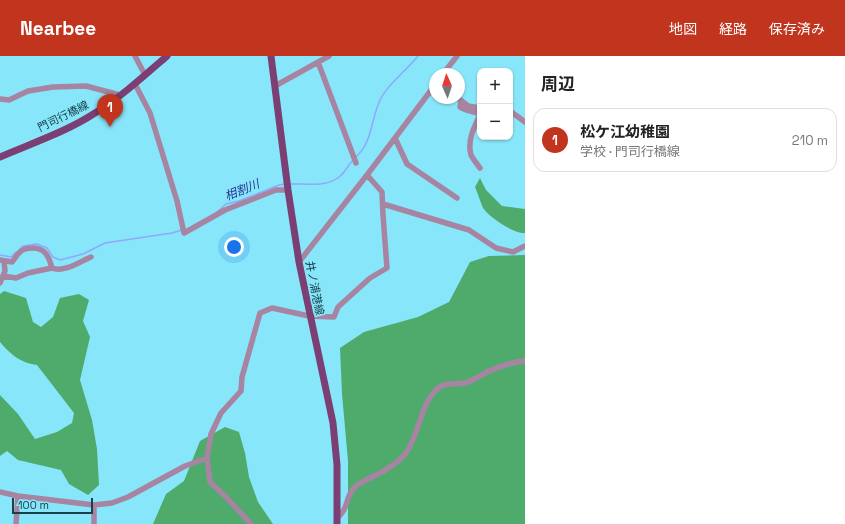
<!DOCTYPE html>
<html lang="ja">
<meta charset="utf-8">
<style>
body{margin:0;font-family:"Space Grotesk","Noto Sans JP",sans-serif;background:#f2f2f2;color:#222}
.controls{position:absolute;right:12px;top:12px;display:grid;overflow:hidden;border-radius:8px;box-shadow:0 1px 3px #0004}
.controls button{width:36px;height:36px;display:grid;place-items:center;padding:0;border:0;border-bottom:1px solid #e0e0e0;background:#fff;color:#222;font:20px sans-serif}
.compass{position:absolute;left:429px;top:12px;width:36px;height:36px;border-radius:50%;background:#fff;box-shadow:0 1px 3px #0004;rotate:357deg}
.scale{position:absolute;left:12px;bottom:10px;width:81px;box-sizing:border-box;padding-left:4px;border:2px solid #184149;border-top:0;font-size:11px;line-height:14px;white-space:nowrap;color:#184149;-webkit-text-stroke:3px #87e6f9;paint-order:stroke}
.you{position:absolute;left:234px;top:191px;width:14px;height:14px;margin:-10px;border:3px solid #fff;border-radius:50%;background:#1a73e8;box-shadow:0 0 0 6px #1a73e833}
.badge{display:grid;place-items:center;width:26px;height:26px;border-radius:50%;background:#c1351f;color:#fff;font-size:13px;font-weight:700}
.pin{position:absolute;translate:-50% -33px;filter:drop-shadow(0 1px 2px #0008)}
.pin::after{content:'';position:absolute;top:21px;width:14px;height:12px;background:inherit;clip-path:polygon(0 0,100% 0,50% 100%)}
.list{margin:0;padding:0;list-style:none}
h2{display:flex;justify-content:space-between;align-items:center;height:52px;margin:0;padding:0 16px;font-size:17px}
h2 small{font-size:13px;font-weight:400;color:#767676}
.list li{display:grid;grid-template-columns:26px 1fr auto;gap:12px;align-items:center;box-sizing:border-box;height:64px;margin:0 8px 8px;padding:0 8px;border:1px solid #e0e0e0;border-radius:12px}
.list b{display:block;font-size:15px;white-space:nowrap}
.list p{margin:0;font-size:13px;white-space:nowrap;color:#767676}
.list em{font-size:13px;font-style:normal;color:#767676}
.map{position:relative;flex:none;width:525px;height:468px;overflow:hidden}
header{display:flex;align-items:center;gap:24px;box-sizing:border-box;height:56px;padding:0 20px;background:#c1351f;color:#fff}
header strong{font-size:19px}
nav{display:flex;gap:22px;margin-inline-start:auto;font-size:14px}
main{display:flex}
aside{flex:1;background:#fff}
.map>svg:first-child{display:block}
</style>
<header>
<strong>Nearbee</strong>
<nav><a>地図</a><a>経路</a><a>保存済み</a></nav>
</header>
<main>
<div class="map">
<svg width="525" height="468" viewBox="0 0 525 468">
<rect width="100%" height="100%" fill="#87e6f9"/>
<path fill="#4eab6c" d="M480,122l6,12 16,16 23,3v24c-11,1 -36,-16 -42,-25 -3,-7 -5,-14 -8,-21z
M525,199v269h-177v-63l-6,-67 -2,-46 24,-16 54,-15 31,-15 21,-40 19,-6z
M4,235l22,7 7,24 8,5 12,-10 7,-19 19,-4 10,6 -6,21 7,16 -10,43 12,40 5,29 2,36 -11,10 -19,-11 -8,-14 -43,-10 -11,-9 -7,5v-61l18,19 17,25 22,-7 15,-9 2,-10 -37,-48c-16,-2 -26,-10 -37,-23v-48z
M225,371l14,5 6,21 4,24 9,25 15,22h-120l13,-30 18,-13 16,-40z"/>
<g fill="none" stroke-linecap="round" stroke-linejoin="round">
<path stroke="#90a7fe" stroke-width="1.5" d="M356,101c17,-15 15,-40 25,-59 8,-15 26,-28 37,-42
M289,128c16,-1 36,4 50,-7 6,-4 9,-12 14,-17
M217,156l9,-8 13,-3 40,-16 6,-1
M20,193l3,-3 14,-2 10,4 6,9 7,3 23,-6 22,-11 67,-10 10,-3
M0,199l11,2 5,-5"/>
<path stroke="#a784a1" stroke-width="5.5" d="M135,0l10,19
M318,6l38,101
M443,18l14,-18
M135,28l15,29 27,88 7,32 41,-23 51,-20h12
M275,30l54,-30
M458,42l10,8 12,2
M0,43l9,1 19,-9 25,-4 33,-1 34,9
M461,46l-1,5c6,5 15,3 20,8 -6,12 -13,26 -9,40 2,4 6,9 9,13
M510,55l15,11
M395,82l12,26 50,34
M383,148l86,26 27,18 17,4 12,-6
M0,204l12,2c3,-3 4,-7 8,-10 3,-3 8,-4 12,-4 13,-1 17,9 20,20 12,5 29,-7 39,-11
M299,206l68,-87 68,-90
M3,220l13,2 12,-5 24,-5
M0,227l5,-12 -1,-10
M0,436l18,4 76,9 18,-2 16,-6 57,-31 22,-8
M337,462c12,-10 8,-19 16,-29 5,-6 14,-9 21,-13 11,-5 25,-14 32,-23 13,-19 15,-49 30,-63 9,-9 18,-5 29,-7 7,-2 15,-7 22,-11 11,-5 25,-10 38,-11
M16,468l2,-28
M94,468v-19
M251,468l-26,-28 -15,-14 -3,-24 4,-24 10,-21 20,-22 1,-14 18,-64 12,-5 37,8 25,1 4,-10 32,-29 17,-10 -4,-53 -1,-23 -15,-17"/>
<path stroke="#7b3f74" stroke-width="7" d="M271,0l17,134 11,72 34,161 4,42v59
M0,101c32,-14 66,-25 95,-44 26,-16 49,-37 72,-57"/>
</g>
<g text-anchor="middle" dominant-baseline="central" stroke-width="3.5" stroke-linejoin="round" paint-order="stroke">
<g font-size="11" fill="#184149" stroke="#87e6f9">
<text transform="translate(63 60) rotate(-26)">門司行橋線</text>
<text transform="translate(315 232) rotate(79)">井ノ浦港線</text>
</g>
<g font-size="12" font-style="italic" fill="#293395" stroke="#87e6f9">
<text transform="translate(242 134) rotate(-22)">相割川</text>
</g>
</g>
</svg>
<div class="controls">
<button>+</button>
<button>−</button>
</div>
<svg class="compass" viewBox="-18 -18 36 36"><path d="M0-13l5 13h-10z" fill="#e53935"/><path d="M0 13l5-13h-10z" fill="#767676"/></svg>
<div class="scale">100 m</div>
<div class="you"></div>
<div class="pin badge" style="left:110px;top:71px">1</div>
</div>
<aside>
<h2>周辺<small></small></h2>
<ul class="list">
<li><span class="badge">1</span><div><b>松ケ江幼稚園</b><p>学校 · 門司行橋線</p></div><em>210 m</em></li>
</ul>
</aside>
</main>
